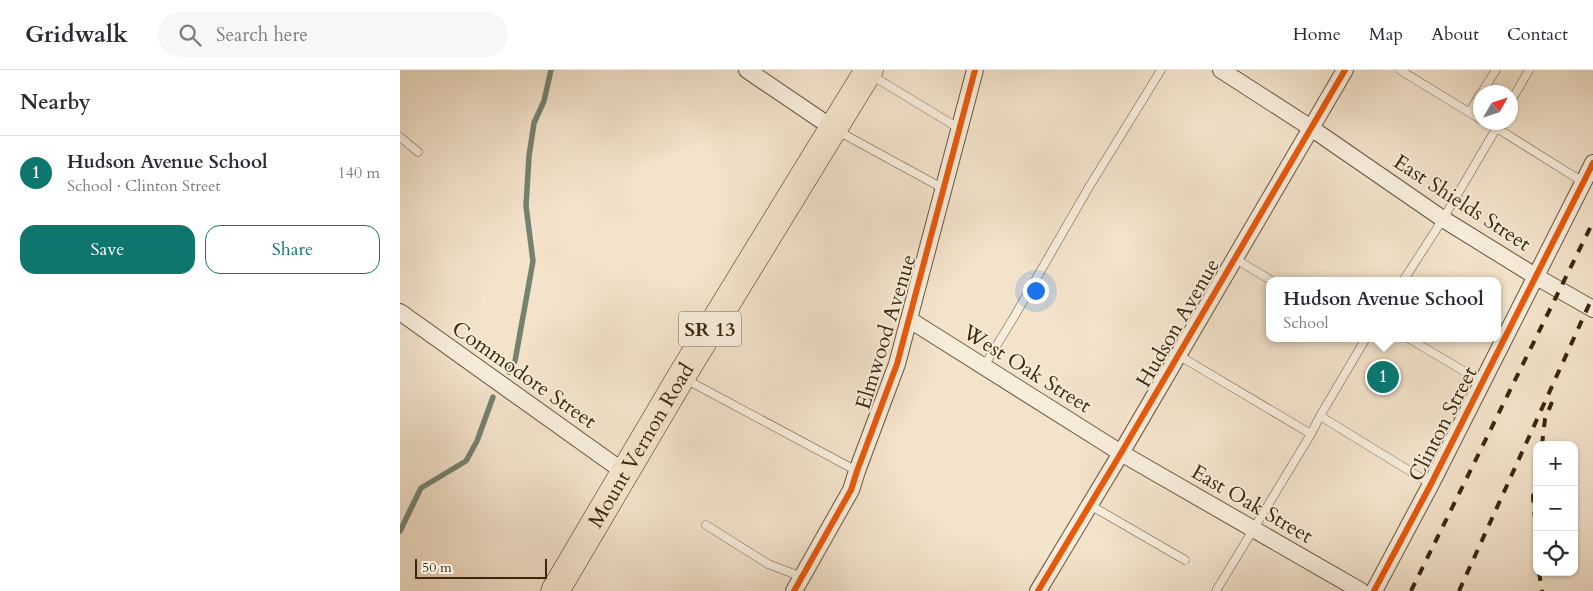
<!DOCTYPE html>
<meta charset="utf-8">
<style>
body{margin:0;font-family:Cardo,serif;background:#f7f7f7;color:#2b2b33}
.controls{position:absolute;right:15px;bottom:15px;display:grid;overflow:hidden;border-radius:10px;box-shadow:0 1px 4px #0004}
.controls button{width:45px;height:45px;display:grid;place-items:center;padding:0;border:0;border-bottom:1px solid #e1e1e2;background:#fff;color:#2b2b33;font:25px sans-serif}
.compass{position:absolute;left:1073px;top:15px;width:45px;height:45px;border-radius:50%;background:#fff;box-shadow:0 1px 4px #0004;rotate:51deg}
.scale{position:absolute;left:15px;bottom:12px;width:132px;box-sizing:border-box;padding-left:5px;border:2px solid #3c270c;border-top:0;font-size:14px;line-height:18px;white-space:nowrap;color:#3c270c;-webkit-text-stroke:4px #f7eddd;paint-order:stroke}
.you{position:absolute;left:635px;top:220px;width:18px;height:18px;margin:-12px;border:4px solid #fff;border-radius:50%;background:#1a73e8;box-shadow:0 0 0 8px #1a73e833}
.badge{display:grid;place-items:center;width:32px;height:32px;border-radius:50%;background:#0f766e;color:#fff;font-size:16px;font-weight:700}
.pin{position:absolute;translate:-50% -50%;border:2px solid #fff;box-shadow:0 1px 5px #0006}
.popup{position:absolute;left:866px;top:207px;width:235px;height:65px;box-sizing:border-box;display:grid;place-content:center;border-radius:10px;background:#fff;filter:drop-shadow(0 1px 4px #0005);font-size:16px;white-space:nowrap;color:#7c7c81}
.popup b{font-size:19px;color:#2b2b33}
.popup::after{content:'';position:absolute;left:50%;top:100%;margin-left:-10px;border:10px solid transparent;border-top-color:#fff}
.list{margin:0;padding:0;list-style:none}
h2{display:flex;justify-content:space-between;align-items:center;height:65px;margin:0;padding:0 20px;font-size:21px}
h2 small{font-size:16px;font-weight:400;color:#7c7c81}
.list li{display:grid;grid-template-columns:32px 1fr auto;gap:15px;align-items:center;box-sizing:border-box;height:75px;padding:0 20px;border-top:1px solid #e1e1e2}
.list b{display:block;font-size:19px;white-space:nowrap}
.list p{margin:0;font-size:16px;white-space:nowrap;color:#7c7c81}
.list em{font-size:16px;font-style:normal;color:#7c7c81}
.actions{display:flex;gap:10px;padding:15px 20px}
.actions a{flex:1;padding:11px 0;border:1px solid #0f766e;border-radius:15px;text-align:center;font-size:18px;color:#0f766e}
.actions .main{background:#0f766e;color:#fff}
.icon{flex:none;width:28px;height:28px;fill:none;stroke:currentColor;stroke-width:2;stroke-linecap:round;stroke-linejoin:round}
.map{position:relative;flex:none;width:1193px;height:521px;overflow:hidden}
header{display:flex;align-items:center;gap:30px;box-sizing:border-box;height:70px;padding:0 25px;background:#fff;border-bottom:1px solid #e1e1e2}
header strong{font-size:24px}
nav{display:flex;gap:28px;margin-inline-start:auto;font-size:18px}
.search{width:350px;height:45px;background:#f7f7f7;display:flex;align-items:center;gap:12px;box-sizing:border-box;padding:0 18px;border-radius:28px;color:#7c7c81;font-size:19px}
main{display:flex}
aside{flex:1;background:#fff}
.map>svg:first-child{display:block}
</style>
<header>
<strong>Gridwalk</strong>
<div class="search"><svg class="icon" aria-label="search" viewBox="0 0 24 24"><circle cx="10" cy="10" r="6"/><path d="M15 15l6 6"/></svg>Search here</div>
<nav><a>Home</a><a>Map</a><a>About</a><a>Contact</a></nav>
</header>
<main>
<aside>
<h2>Nearby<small></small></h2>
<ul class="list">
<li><span class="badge">1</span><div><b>Hudson Avenue School</b><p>School · Clinton Street</p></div><em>140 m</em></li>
</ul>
<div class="actions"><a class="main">Save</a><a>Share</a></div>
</aside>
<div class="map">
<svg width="1193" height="521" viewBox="0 0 1193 521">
<rect width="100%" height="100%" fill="#f3e3cb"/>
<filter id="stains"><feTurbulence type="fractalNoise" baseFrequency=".004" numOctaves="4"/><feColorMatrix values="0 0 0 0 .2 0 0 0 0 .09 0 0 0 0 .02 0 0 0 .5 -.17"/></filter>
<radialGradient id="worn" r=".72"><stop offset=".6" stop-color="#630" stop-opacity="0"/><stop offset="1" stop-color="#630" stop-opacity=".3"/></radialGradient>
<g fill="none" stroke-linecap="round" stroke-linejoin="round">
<path stroke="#758271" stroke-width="5.5" d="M109,302l6,-11 18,-100 -7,-55 3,-50 5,-33 10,-22 7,-31
M0,461l21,-43 45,-27 11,-20 16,-44"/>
<g stroke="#6a563c" stroke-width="9">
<path id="lane" d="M1000,0l80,49
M471,5l89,54
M1082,22l14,-22
M1110,33l19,-33
M1070,42l10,-18
M1087,52l96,60
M438,61l106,58
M0,67l18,15
M834,188l38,23
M1003,211l40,-62 57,-97
M1008,268l74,44
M778,285l133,79
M584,296l30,-49 75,-130 72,-117
M285,309l172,92
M920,346l111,68
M690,435l95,55
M306,455l62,39 34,13
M816,521l95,-157 9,-18 46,-78"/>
</g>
<g stroke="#6a563c" stroke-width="18">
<path id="street" d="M347,0l87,59
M821,0l90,58 132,91 92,57 58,33
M0,242l224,160
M510,250l211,133 240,138
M394,521l57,-101 6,-19 40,-107 78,-294
M638,521l83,-138 224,-383
M974,521l57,-107 162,-321"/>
</g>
<g stroke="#3c270c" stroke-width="29">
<g id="highway">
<path id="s1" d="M155,521l126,-214 188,-307"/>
</g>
</g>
<use href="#lane" stroke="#f7eddd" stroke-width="8"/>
<use href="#street" stroke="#f7eddd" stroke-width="16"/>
<use href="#highway" stroke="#f3e3cb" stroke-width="28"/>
<path stroke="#3c270c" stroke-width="4" stroke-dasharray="9 9" stroke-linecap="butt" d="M1142,375l3,-26 7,-17
M1137,406l-4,21 4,43
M1139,502l3,19
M1011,521l182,-369
M1059,521l134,-295"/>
<g stroke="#f7eddd" stroke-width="9">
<path id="cycleway" d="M394,521l57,-101 6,-19 40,-107 78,-294
M638,521l83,-138 224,-383
M974,521l57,-107 162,-321"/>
</g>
<use href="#cycleway" stroke="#e8590c" stroke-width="6"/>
</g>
<g text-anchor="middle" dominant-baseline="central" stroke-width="4" stroke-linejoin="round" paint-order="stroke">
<rect fill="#f7eddd" stroke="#74624b" stroke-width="1" x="279" y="241.5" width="62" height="35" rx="4"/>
<g font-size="20" font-weight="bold" fill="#3c270c">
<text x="310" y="259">SR 13</text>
</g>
<g font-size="21" fill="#3c270c" stroke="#f7eddd">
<text transform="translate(1062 133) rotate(33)">East Shields Street</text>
<text transform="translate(778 253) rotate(-60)">Hudson Avenue</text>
<text transform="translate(486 262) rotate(-73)">Elmwood Avenue</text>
<text transform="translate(627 299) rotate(32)">West Oak Street</text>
<text transform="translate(124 305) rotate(35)">Commodore Street</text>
<text transform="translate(1043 354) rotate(-63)">Clinton Street</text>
<text stroke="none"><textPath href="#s1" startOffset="169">Mount Vernon Road</textPath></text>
<text transform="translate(852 434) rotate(30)">East Oak Street</text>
</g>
</g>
<rect width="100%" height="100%" filter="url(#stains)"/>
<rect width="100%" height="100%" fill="url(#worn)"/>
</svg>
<div class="controls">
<button>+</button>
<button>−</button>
<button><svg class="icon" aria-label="locate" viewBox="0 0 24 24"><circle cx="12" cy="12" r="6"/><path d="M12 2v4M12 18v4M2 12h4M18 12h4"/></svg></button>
</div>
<svg class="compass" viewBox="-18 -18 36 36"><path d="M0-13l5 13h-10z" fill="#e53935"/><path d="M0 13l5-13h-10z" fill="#7c7c81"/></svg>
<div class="scale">50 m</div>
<div class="you"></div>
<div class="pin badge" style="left:983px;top:307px">1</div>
<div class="popup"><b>Hudson Avenue School</b>School</div>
</div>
</main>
